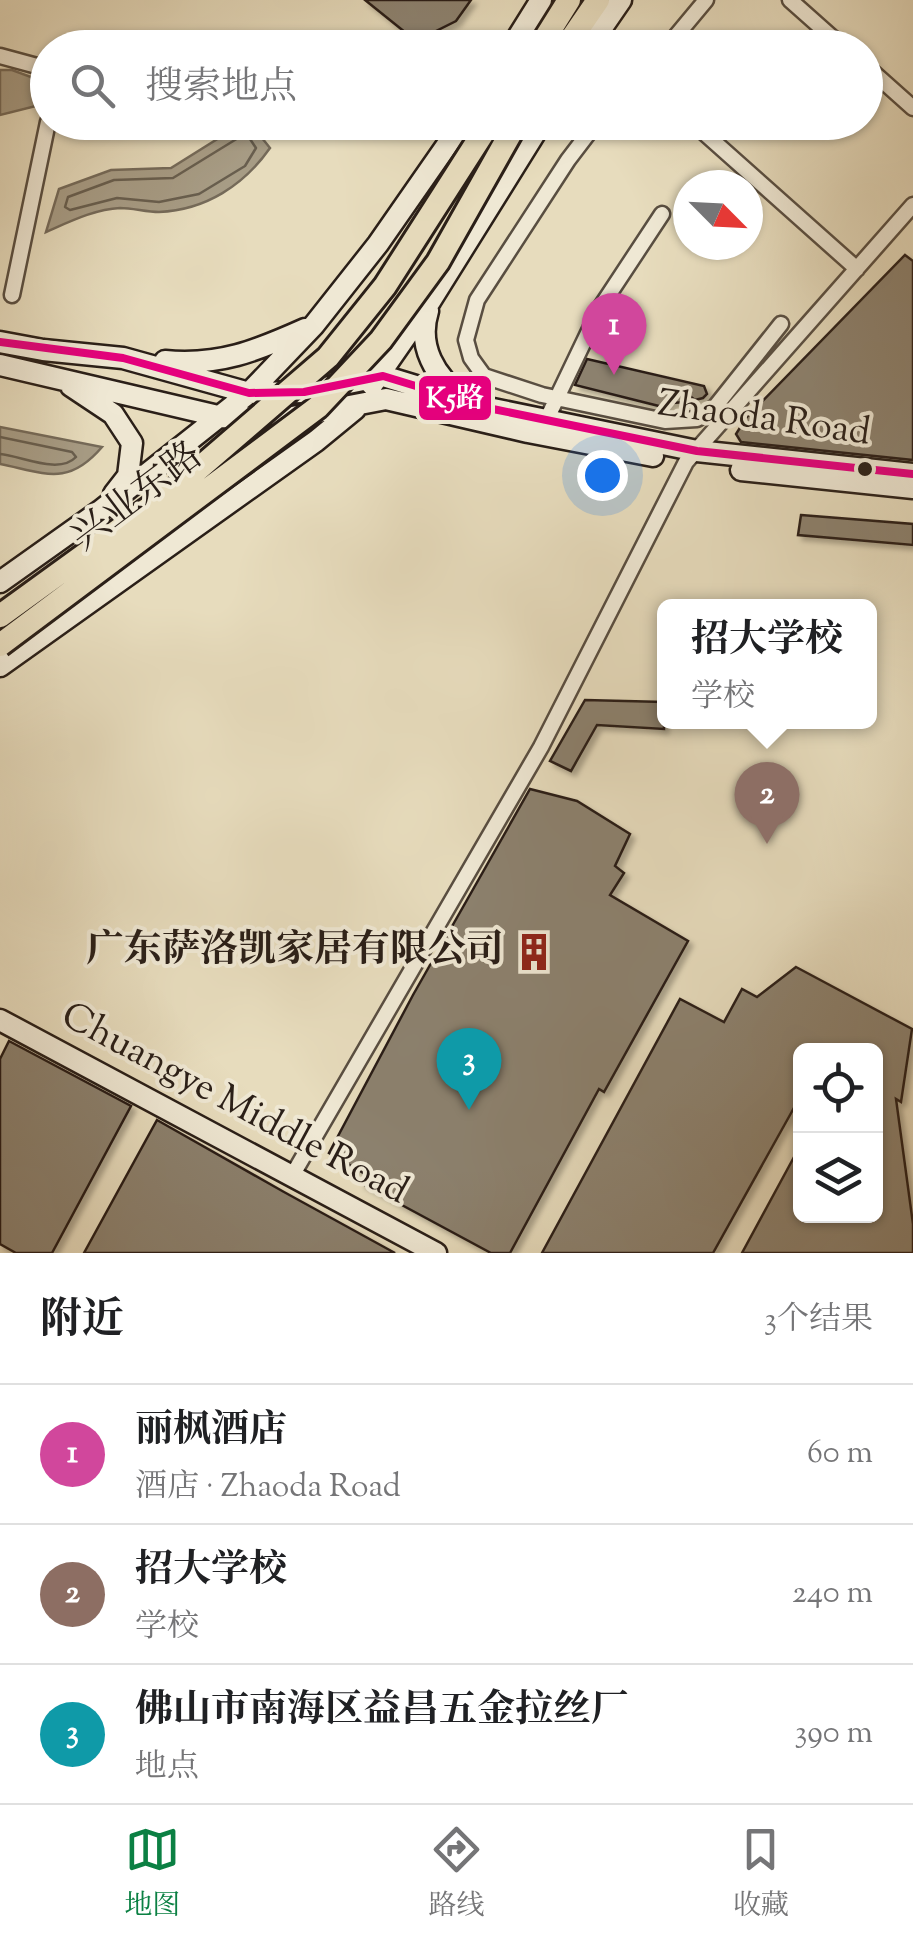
<!DOCTYPE html>
<html lang="zh">
<meta charset="utf-8">
<style>
body{margin:0;font-family:"Sorts Mill Goudy","Noto Serif SC",serif;background:#f2f2f2;color:#202124}
.controls{position:absolute;right:30px;bottom:30px;display:grid;overflow:hidden;border-radius:15px;box-shadow:0 2px 8px #0004}
.controls button{width:90px;height:90px;display:grid;place-items:center;padding:0;border:0;border-bottom:2px solid #e0e0e0;background:#fff;color:#202124;font:50px sans-serif}
.compass{position:absolute;left:673px;top:170px;width:90px;height:90px;border-radius:50%;background:#fff;box-shadow:0 2px 8px #0004;rotate:114deg}
.you{position:absolute;left:602px;top:475px;width:35px;height:35px;margin:-25px;border:8px solid #fff;border-radius:50%;background:#1a73e8;box-shadow:0 0 0 15px #1a73e833}
.badge{display:grid;place-items:center;width:65px;height:65px;border-radius:50%;background:#0b8043;color:#fff;font-size:32px;font-weight:700}
.pin{position:absolute;translate:-50% -82px;filter:drop-shadow(0 2px 5px #0008)}
.pin::after{content:'';position:absolute;top:52px;width:35px;height:30px;background:inherit;clip-path:polygon(0 0,100% 0,50% 100%)}
.popup{position:absolute;left:657px;top:599px;width:220px;height:130px;box-sizing:border-box;display:grid;place-content:center;border-radius:15px;background:#fff;filter:drop-shadow(0 2px 8px #0005);font-size:32px;white-space:nowrap;color:#757577}
.popup b{font-size:38px;color:#202124}
.popup::after{content:'';position:absolute;left:50%;top:100%;margin-left:-20px;border:20px solid transparent;border-top-color:#fff}
.list{margin:0;padding:0;list-style:none}
h2{display:flex;justify-content:space-between;align-items:center;height:130px;margin:0;padding:0 40px;font-size:42px}
h2 small{font-size:32px;font-weight:400;color:#757577}
.list li{display:grid;grid-template-columns:65px 1fr auto;gap:30px;align-items:center;box-sizing:border-box;height:140px;padding:0 40px;border-top:2px solid #e0e0e0}
.list b{display:block;font-size:38px;white-space:nowrap}
.list p{margin:0;font-size:32px;white-space:nowrap;color:#757577}
.list em{font-size:32px;font-style:normal;color:#757577}
.icon{flex:none;width:55px;height:55px;fill:none;stroke:currentColor;stroke-width:2;stroke-linecap:round;stroke-linejoin:round}
.map{position:relative;flex:none;width:913px;height:1253px;overflow:hidden}
.search{position:absolute;background:#fff;box-shadow:0 2px 8px #0004;left:30px;right:30px;top:30px;height:110px;display:flex;align-items:center;gap:25px;box-sizing:border-box;padding:0 35px;border-radius:55px;color:#757577;font-size:38px}
.sheet{height:550px;background:#fff}
nav{display:flex;justify-content:space-around;align-items:center;box-sizing:border-box;height:140px;border-top:2px solid #e0e0e0;background:#fff;font-size:28px;color:#757577}
nav a{display:grid;justify-items:center;gap:5px}
nav .on{color:#0b8043}
.map>svg:first-child{display:block}
</style>
<div class="map">
<svg width="913" height="1253" viewBox="0 0 913 1253">
<defs>
<filter id="shadow"><feDropShadow dx="4.5" dy="4.5" stdDeviation="2.5" flood-color="#0004"/></filter>
</defs>
<rect width="100%" height="100%" fill="#e7dcbd"/>
<filter id="stains"><feTurbulence type="fractalNoise" baseFrequency=".002" numOctaves="4"/><feColorMatrix values="0 0 0 0 .2 0 0 0 0 .09 0 0 0 0 .02 0 0 0 .5 -.17"/></filter>
<radialGradient id="worn" r=".72"><stop offset=".6" stop-color="#630" stop-opacity="0"/><stop offset="1" stop-color="#630" stop-opacity=".3"/></radialGradient>
<path fill="#a79c85" stroke="#756a59" stroke-width="2.5" d="M0,70h12l30,11 -6,25 -36,9z
M243,123h7l20,25c-26,37 -64,62 -111,64 -13,0 -26,-4 -39,-4 -25,1 -51,14 -74,24l13,-43 52,-19 60,-2z
M0,427l102,20c-34,40 -57,26 -102,17z"/>
<g fill="none" stroke-linecap="round" stroke-linejoin="round">
<path stroke="#685e4e" stroke-width="2.5" d="M243,135l5,1 8,12 -11,18 -46,28 -40,8 -42,-4 -47,12 -5,-3 3,-10 46,-17 59,-2z
M0,437l72,15 4,5c-17,18 -54,-1 -76,-3"/>
</g>
<path fill="#8c816e" stroke="#2a1f18" stroke-width="2.5" filter="url(#shadow)" d="M365,0h106l-15,21 -40,20z
M905,255l8,6v199l-172,-18 -5,-8 10,-16z
M587,359l117,27 3,8 -4,4 -8,2 -4,-3 -5,5 -14,1 -5,5 -92,-23z
M801,515l112,9v21l-115,-10z
M585,700l79,2v27l-67,-4 -26,46 -21,-10z
M530,789l47,12 53,33 -15,32 9,7 -14,22 78,46 -84,151 -5,-3 -89,164h-19l-130,-70 4,-9 -36,-21 84,-158z
M796,967l116,62 -11,73 -5,-3 17,125v29h-171l58,-107v70h76v-166h-76v47l-87,156h-171l138,-254 44,23 18,-33 15,8z
M9,1041l122,65 -79,147h-36l-16,-9v-185z
M157,1120l127,72 111,61h-311z"/>
<g fill="none" stroke-linecap="round" stroke-linejoin="round">
<g stroke="#594e41" stroke-width="19">
<path id="street" d="M790,0l54,48
M666,48l40,-48
M0,56l48,13
M866,66l47,42
M597,122l-29,38 -91,140 -11,40 5,18 13,18 58,19 123,26 32,-2 18,-12 66,-83
M692,122l165,147
M12,295l36,-173
M544,425l56,-117 62,-94
M292,1176l249,-429 145,-285 227,-257"/>
</g>
<g stroke="#2a1f18" stroke-width="25">
<path id="secondary" d="M511,48l30,-48
M588,48l33,-48
M428,311c-11,35 7,66 35,86
M0,342l43,8 80,8 126,35 55,-1 79,-16 105,32 209,43 216,23
M165,361c54,5 91,-10 140,-32
M0,365l222,52 65,1 99,-19 142,33 125,24
M372,385l59,-85 111,-178
M71,386l42,28 19,29 -4,33 -14,18
M741,470l172,18
M0,582l100,-71 149,-118 65,-68 64,-81 85,-122
M0,666l316,-225 39,-32
M0,1020l436,233"/>
</g>
<g stroke="#2a1f18" stroke-width="28">
<path id="primary" d="M539,48l30,-48
M565,48l33,-48"/>
</g>
<use href="#street" stroke="#efe8d4" stroke-width="14"/>
<use href="#secondary" stroke="#efe8d4" stroke-width="20"/>
<use href="#primary" stroke="#e7dcbd" stroke-width="22"/>
<g stroke="#2a1f18" stroke-width="28" stroke-linecap="butt">
<path id="primary-bridge" d="M0,616l174,-126 154,-133 57,-71 105,-164
M0,645l318,-238 63,-67 57,-78 79,-140"/>
</g>
<use href="#primary-bridge" stroke="#e7dcbd" stroke-width="22"/>
<g stroke="#efe8d4" stroke-width="15">
<path id="bus-1" d="M0,342l123,16 126,35 55,-1 79,-16 105,32 209,43 216,23"/>
</g>
<use href="#bus-1" stroke="#e5007d" stroke-width="8"/>
</g>
<defs>
<g id="building-bare" transform="scale(3)"><path d="M-4-6H4V6H1V3H-1V6H-4ZM-2.5-4.3h1.7v1.8h-1.7ZM.8-4.3h1.7v1.8H.8ZM-2.5-1h1.7V.8h-1.7ZM.8-1h1.7V.8H.8Z" fill="#8f2418" stroke="#efe8d4" stroke-width="2.5" paint-order="stroke"/></g>
</defs>
<g fill-rule="evenodd">
<use href="#building-bare" x="534" y="952"/>
</g>
<circle fill="#2a1f18" stroke="#efe8d4" stroke-width="4" cx="865" cy="469" r="9"/>
<g text-anchor="middle" dominant-baseline="central" stroke-width="8" stroke-linejoin="round" paint-order="stroke">
<g font-size="38" fill="#2a1f18" stroke="#efe8d4">
<text transform="translate(764 420) rotate(8)">Zhaoda Road</text>
<text transform="translate(138 498) rotate(-37)">兴业东路</text>
<text transform="translate(234 1105) rotate(28)">Chuangye Middle Road</text>
</g>
<g font-size="38" font-weight="bold" fill="#2a1f18" stroke="#efe8d4" text-anchor="end">
<text x="504" y="952">广东萨洛凯家居有限公司</text>
</g>
</g>
<rect stroke="#efe8d4" stroke-width="4" x="417" y="374" width="76" height="48" rx="10" fill="#e5007d"/>
<g font-size="28" text-anchor="middle" font-weight="bold" fill="#fff">
<text x="455" y="407">K5路</text>
</g>
<rect width="100%" height="100%" filter="url(#stains)"/>
<rect width="100%" height="100%" fill="url(#worn)"/>
</svg>
<div class="controls">
<button><svg class="icon" aria-label="locate" viewBox="0 0 24 24"><circle cx="12" cy="12" r="6"/><path d="M12 2v4M12 18v4M2 12h4M18 12h4"/></svg></button>
<button><svg class="icon" aria-label="layers" viewBox="0 0 24 24"><path d="M12 4l9 5-9 5-9-5zM3 14l9 5 9-5"/></svg></button>
</div>
<svg class="compass" viewBox="-18 -18 36 36"><path d="M0-13l5 13h-10z" fill="#e53935"/><path d="M0 13l5-13h-10z" fill="#757577"/></svg>
<div class="you"></div>
<div class="pin badge" style="left:614px;top:375px;background:#d1479c">1</div>
<div class="pin badge" style="left:767px;top:844px;background:#8d6e63">2</div>
<div class="popup"><b>招大学校</b>学校</div>
<div class="pin badge" style="left:469px;top:1110px;background:#0f9aa8">3</div>
<div class="search"><svg class="icon" aria-label="search" viewBox="0 0 24 24"><circle cx="10" cy="10" r="6"/><path d="M15 15l6 6"/></svg>搜索地点</div>
</div>
<section class="sheet">
<h2>附近<small>3个结果</small></h2>
<ul class="list">
<li><span class="badge" style="background:#d1479c">1</span><div><b>丽枫酒店</b><p>酒店 · Zhaoda Road</p></div><em>60 m</em></li>
<li><span class="badge" style="background:#8d6e63">2</span><div><b>招大学校</b><p>学校</p></div><em>240 m</em></li>
<li><span class="badge" style="background:#0f9aa8">3</span><div><b>佛山市南海区益昌五金拉丝厂</b><p>地点</p></div><em>390 m</em></li>
</ul>
</section>
<nav>
<a class="on"><svg class="icon" aria-label="map" viewBox="0 0 24 24"><path d="M3 6l6-2 6 2 6-2v14l-6 2-6-2-6 2zM9 4v14M15 6v14"/></svg>地图</a>
<a><svg class="icon" aria-label="directions" viewBox="0 0 24 24"><path d="M12 3l9 9-9 9-9-9zM9 14v-3h6M13 9l2 2-2 2"/></svg>路线</a>
<a><svg class="icon" aria-label="saved" viewBox="0 0 24 24"><path d="M7 4h10v16l-5-4-5 4z"/></svg>收藏</a>
</nav>
